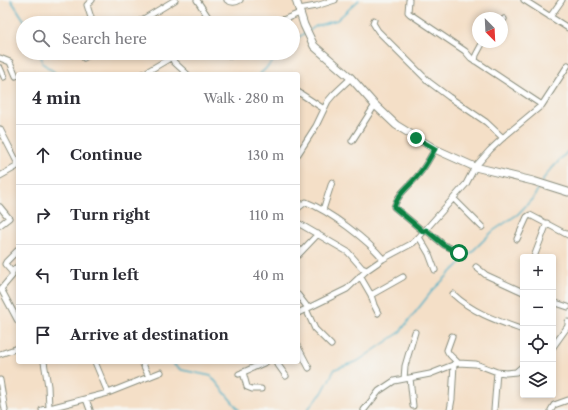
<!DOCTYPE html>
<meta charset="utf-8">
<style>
body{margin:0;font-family:"Libre Caslon Text",serif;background:#f7f7f7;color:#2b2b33}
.controls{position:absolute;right:12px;bottom:12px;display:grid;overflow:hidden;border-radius:4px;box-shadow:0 2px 6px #0003}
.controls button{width:36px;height:36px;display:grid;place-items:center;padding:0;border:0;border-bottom:1px solid #e1e1e2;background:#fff;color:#2b2b33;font:20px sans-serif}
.compass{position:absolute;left:472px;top:12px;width:36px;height:36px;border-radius:50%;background:#fff;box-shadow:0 2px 6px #0003;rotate:156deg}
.stop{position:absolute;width:12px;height:12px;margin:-9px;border:3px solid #0b8043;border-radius:50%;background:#fff}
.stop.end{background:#0b8043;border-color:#fff;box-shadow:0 1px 4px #0008}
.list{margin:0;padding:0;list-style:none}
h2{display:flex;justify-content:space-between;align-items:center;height:52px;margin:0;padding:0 16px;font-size:17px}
h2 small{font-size:13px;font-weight:400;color:#7c7c81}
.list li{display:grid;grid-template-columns:26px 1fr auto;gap:12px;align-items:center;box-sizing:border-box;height:60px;padding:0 16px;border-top:1px solid #e1e1e2}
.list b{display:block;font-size:15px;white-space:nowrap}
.list em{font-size:13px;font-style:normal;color:#7c7c81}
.icon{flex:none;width:22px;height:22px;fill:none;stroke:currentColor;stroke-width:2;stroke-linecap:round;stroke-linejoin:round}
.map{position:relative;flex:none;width:568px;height:410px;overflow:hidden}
.search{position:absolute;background:#fff;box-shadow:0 2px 6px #0003;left:16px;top:16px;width:284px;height:44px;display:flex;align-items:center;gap:10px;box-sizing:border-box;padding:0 14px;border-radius:22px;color:#7c7c81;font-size:15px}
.panel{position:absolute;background:#fff;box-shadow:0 2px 6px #0003;left:16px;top:72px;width:284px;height:292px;border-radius:4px}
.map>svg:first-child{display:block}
</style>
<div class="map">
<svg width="568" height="410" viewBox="0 0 568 410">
<rect width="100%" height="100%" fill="#f6f6f2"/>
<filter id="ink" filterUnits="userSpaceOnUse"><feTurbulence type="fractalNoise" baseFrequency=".025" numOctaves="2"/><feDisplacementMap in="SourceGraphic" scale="8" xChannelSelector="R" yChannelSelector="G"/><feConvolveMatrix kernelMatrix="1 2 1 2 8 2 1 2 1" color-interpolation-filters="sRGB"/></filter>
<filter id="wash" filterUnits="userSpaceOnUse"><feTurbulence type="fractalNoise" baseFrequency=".012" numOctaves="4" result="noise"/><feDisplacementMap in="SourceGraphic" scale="16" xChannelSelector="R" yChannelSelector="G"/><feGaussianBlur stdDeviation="0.9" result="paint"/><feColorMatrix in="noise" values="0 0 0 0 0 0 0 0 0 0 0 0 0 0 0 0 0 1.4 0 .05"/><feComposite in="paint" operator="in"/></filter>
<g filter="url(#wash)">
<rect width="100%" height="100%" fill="#f4dfc7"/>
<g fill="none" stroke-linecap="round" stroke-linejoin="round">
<path stroke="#46adc5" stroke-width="1.5" d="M11,0l15,23
M309,31l7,-5 21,-6 22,-20
M293,41l12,-8
M41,53l1,10 15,11
M260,74l22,-21
M542,182l4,-7 22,-24
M174,362v3l8,5 29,6 28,34
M307,410l15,-17 13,-24 23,-8 41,-28 33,-42 61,-60 25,-17 16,-17 6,-12"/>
</g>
</g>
<g filter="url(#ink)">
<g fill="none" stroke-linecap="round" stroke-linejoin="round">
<g stroke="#8a8e7e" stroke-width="7">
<path id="street" d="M92,0l-5,5 5,16 3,2
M197,0l15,23
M227,0c5,3 8,3 13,0
M409,0l-1,12 2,2 55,37 6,7 71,47
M524,0l44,28
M299,9l17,-3 19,-6
M550,17l12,-17
M374,20l-1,3 5,8 51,51 20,15 37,25 17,16
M502,21l2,-2
M137,23l38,-23
M275,23l25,-10
M228,53l2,3
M172,57l2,5 13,12
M0,58l10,4 6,14
M84,58l9,-5
M475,61l1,-6 7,-13
M0,68l4,9
M143,74l29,-17 2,-4
M298,92l26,17
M0,129l17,33v3
M352,141l23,-36
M298,154l18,-28 12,-25 6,-7 17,-16
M0,176l16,-9 2,-2
M454,199l28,28
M0,207l9,11 -9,7
M298,208l8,-6c23,9 62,38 77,57
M323,210l9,-28
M298,223l50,29 14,16 5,2
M426,230l18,15 11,5 8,7
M424,232l-30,-25c4,-14 17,-22 25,-33 7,-8 11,-17 16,-25
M419,237l10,17 6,16
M517,239l10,-22 3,-2 38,20
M298,255l20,-21
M534,257l13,-34
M18,266l-6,6v4l-11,13 17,32
M476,267l10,8 37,17
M12,272l-7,-8 1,-2 12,-12
M360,276l11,19 3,10 4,8
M453,294c20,19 45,27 70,36
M298,295l10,13
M371,295l32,-18
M553,302l15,5
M306,309l9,20 16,16
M298,313l49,-24 20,-19 16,-11 30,-16 6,-6 47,-53 9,-17 15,-17 16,-15 36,-30 26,-40
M452,336l-5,14c2,6 7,8 11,13
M298,347l11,21
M553,347l15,-21v-4
M0,354l18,-6
M44,362l4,24 1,22
M95,362l13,31
M142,362l7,15
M276,362l10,14
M243,372l4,15 5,2h9
M239,374l27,-12
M410,378l3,28
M404,379l1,-13 10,-34
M0,380l5,30
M86,399l4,11
M42,410l66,-17 53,-21
M364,410l15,-19 15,-10 36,-7 28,-11 18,1 21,8 9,1 10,-1 7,-6
M450,410l2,-11 2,-35
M494,410l3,-38
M551,410l3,-5 14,-5"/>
</g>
<g stroke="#8a8e7e" stroke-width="9">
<path id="secondary" d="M296,0l8,25 10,21 37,32 23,26 22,21 39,24 40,18 58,14 35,11"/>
</g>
<use href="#street" stroke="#fff" stroke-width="5"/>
<use href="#secondary" stroke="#fff" stroke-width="7"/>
</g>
</g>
<g fill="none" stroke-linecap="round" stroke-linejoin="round" filter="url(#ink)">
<path stroke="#0b8043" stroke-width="5" d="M416,138l19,11c-5,8 -9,17 -16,25 -8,11 -21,19 -25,33l30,25 2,-2 18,15 15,8"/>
</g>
</svg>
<div class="controls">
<button>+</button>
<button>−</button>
<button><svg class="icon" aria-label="locate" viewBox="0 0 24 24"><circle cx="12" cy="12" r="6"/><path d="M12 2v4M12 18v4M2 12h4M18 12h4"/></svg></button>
<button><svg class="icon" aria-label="layers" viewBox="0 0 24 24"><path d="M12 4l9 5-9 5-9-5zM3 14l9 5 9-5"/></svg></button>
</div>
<svg class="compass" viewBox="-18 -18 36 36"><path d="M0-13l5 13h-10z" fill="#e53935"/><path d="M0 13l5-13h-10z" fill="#7c7c81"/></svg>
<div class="stop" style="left:459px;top:253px"></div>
<div class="stop end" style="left:416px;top:138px"></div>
<div class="search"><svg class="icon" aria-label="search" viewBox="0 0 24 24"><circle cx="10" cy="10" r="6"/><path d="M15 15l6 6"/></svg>Search here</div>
<section class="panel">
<h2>4 min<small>Walk · 280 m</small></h2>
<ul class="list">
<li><svg class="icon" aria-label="ahead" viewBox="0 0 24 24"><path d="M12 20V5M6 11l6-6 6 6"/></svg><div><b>Continue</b></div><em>130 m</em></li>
<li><svg class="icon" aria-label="right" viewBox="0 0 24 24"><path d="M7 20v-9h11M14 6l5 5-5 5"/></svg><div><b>Turn right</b></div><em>110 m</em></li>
<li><svg class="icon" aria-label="left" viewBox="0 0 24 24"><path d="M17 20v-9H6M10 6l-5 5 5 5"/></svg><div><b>Turn left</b></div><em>40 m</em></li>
<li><svg class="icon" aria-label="arrive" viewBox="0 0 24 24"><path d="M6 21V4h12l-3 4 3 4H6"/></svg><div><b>Arrive at destination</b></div></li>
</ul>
</section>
</div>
